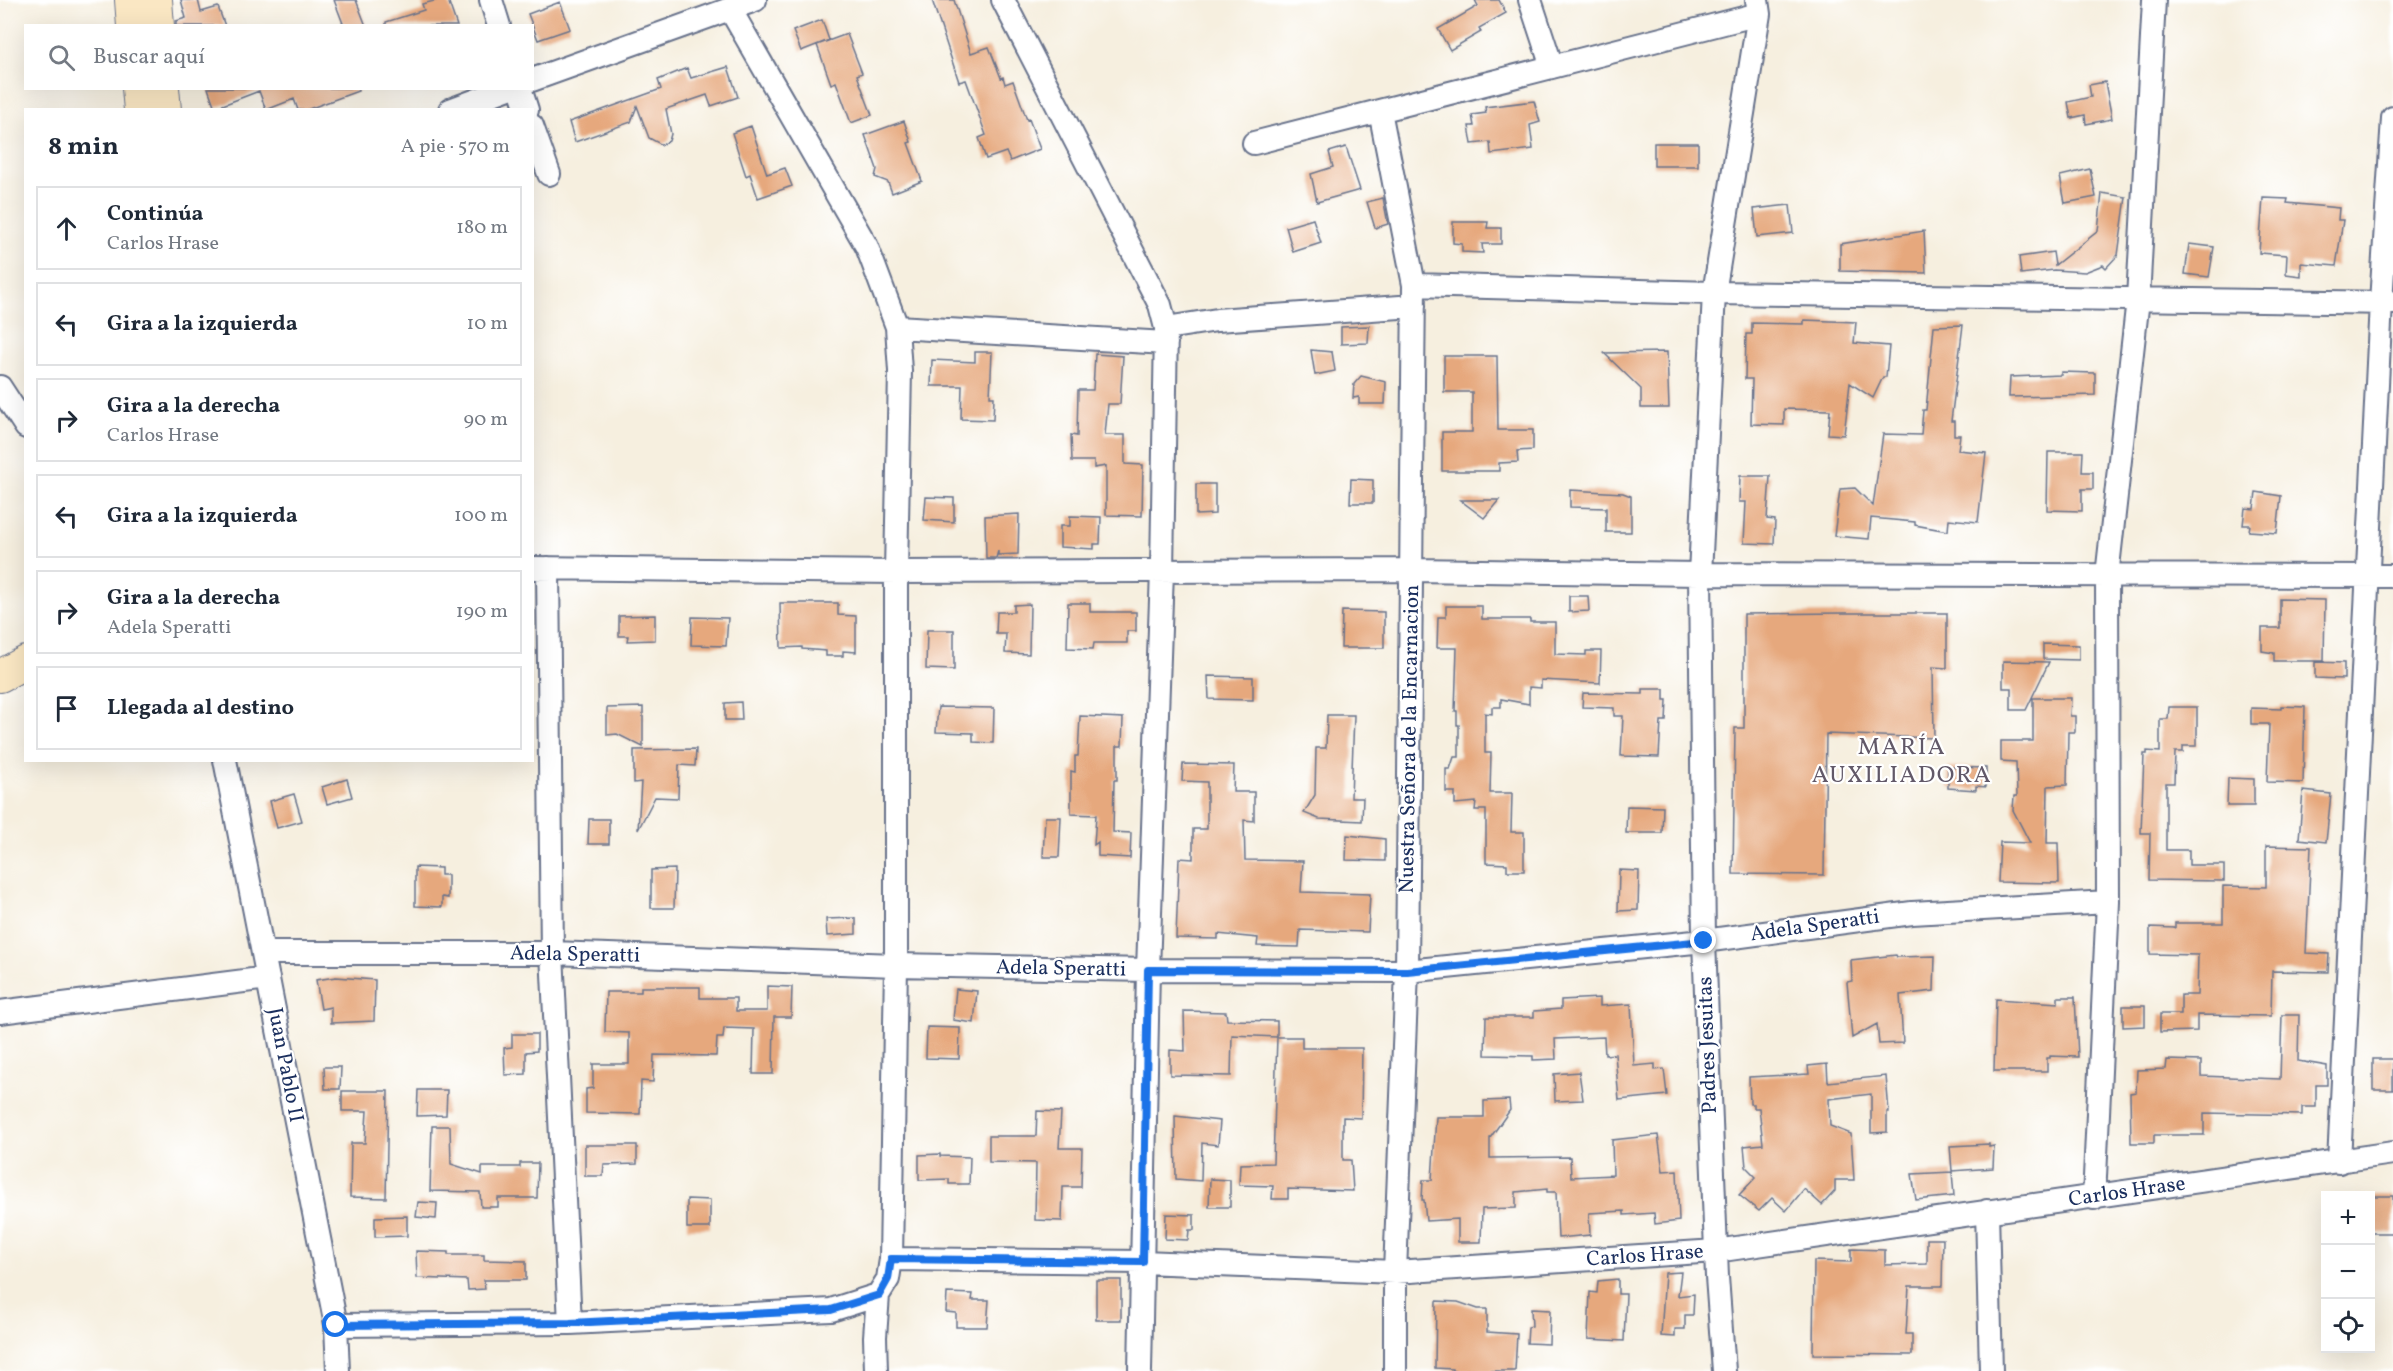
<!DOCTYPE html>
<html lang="es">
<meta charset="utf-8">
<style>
body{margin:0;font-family:Vollkorn,serif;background:#f6f6f7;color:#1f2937}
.controls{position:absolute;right:18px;bottom:18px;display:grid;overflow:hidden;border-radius:0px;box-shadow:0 6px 24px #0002}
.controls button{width:54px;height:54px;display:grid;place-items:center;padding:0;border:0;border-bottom:2px solid #e0e1e3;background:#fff;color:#1f2937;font:30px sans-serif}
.stop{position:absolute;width:18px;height:18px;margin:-14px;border:4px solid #1a73e8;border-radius:50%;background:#fff}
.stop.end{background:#1a73e8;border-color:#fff;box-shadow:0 2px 6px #0008}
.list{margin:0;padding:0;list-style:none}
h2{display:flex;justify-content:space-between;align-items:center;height:78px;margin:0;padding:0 24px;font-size:26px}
h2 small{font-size:20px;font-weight:400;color:#747a83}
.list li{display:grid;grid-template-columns:39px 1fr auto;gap:18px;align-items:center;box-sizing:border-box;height:84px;margin:0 12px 12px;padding:0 12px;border:2px solid #e0e1e3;border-radius:0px}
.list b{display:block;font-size:22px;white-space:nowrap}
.list p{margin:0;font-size:20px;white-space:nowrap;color:#747a83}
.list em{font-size:20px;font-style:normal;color:#747a83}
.icon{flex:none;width:33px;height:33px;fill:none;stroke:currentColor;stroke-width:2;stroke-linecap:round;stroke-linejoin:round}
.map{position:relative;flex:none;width:2393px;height:1371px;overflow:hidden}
.search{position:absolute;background:#fff;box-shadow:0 6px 24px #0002;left:24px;top:24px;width:510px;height:66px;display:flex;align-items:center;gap:15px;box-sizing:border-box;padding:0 21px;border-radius:0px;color:#747a83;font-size:22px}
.panel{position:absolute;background:#fff;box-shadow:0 6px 24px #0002;left:24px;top:108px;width:510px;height:654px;border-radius:0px}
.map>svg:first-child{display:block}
</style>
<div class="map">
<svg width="2393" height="1371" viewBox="0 0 2393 1371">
<rect width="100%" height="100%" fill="#fff"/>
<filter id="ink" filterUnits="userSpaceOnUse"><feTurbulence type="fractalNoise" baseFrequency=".0167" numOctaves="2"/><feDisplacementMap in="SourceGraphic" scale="12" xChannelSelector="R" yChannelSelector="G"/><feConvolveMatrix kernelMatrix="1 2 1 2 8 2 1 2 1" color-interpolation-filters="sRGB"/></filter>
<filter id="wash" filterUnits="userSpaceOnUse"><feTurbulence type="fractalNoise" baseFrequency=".008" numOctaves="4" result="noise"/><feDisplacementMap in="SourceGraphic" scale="24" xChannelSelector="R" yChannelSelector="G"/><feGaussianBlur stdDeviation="1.35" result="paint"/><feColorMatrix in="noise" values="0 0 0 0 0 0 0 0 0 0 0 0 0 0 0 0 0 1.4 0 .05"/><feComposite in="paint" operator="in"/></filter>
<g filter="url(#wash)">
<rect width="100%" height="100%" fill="#f6efdf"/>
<g id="blocks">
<path fill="#e6a87d" d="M181,0h17l3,12 17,-5 7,19h-49v-5l10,-3z
M334,0h22l10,26h-22z
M438,0h10l9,26h-71v-4l38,-12 -2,-6z
M932,0h22l17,53 18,-6 12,31 2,-1 2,7 8,-3 14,39 2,-1 11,30 -30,12 -4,-9 -20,7 -7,-21 7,-3 -20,-55 -7,2z
M1475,0h24l7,13 -27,15 2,4 -31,18 -12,-21 40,-23z
M560,2l10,27 -32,11 -10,-26z
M822,20l7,20 -28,11 -8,-20z
M847,34l15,39 -5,2 15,40 -21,8 -15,-41 -5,2 -14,-39z
M728,67l10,30 -27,9 -4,-11 -41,14 5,25 -2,7 -7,4 -13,-7 -12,-32 -6,16 -56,20 -6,-20 92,-33 -3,-9 29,-12 4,10z
M2105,82l7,37 -26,5 -1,-9 -14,3 -3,-16 23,-5 -2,-12z
M208,88h150v3l-52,19h-8l-4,-11 -28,11 -7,-19 -44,17z
M1534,101l6,21 -10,3 3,24 -42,5 -1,-12 -18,2 -3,-18h5l-2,-11 14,-2 -1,-6z
M904,121l7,21 -3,1 14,38 -30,12 -4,-11 -13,-5 2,-8 -12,-34z
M751,126l16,48 18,-6 7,18 -34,12 -8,-24 -4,2 -14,-43z
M1654,143h44v23h-44z
M1346,147l14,43 -43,12 -6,-28 22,-7 -4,-15z
M2090,169l6,28 -31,6 -5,-27z
M2102,193l24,4 -8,58 -12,13 -3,-3 -18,7 -31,-2 -33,4 -2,-17 34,-5 2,13 43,-34z
M1383,198l5,26 -13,4 -8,-26z
M2263,198l25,1 -1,4 52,5 -1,12h5l-7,46 -35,-3v13l-15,-2 1,-19 -28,-2z
M1790,205l3,28 -36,4 -3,-28z
M1313,219l8,24 -28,9 -7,-25z
M1453,222h35l-1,6h14v16h-19l1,9 -21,-1v-8l-9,-1z
M1924,231l2,42 -86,-2v-27z
M2189,244l25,3 -5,30 -24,-3z
M1804,320l52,2 -2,21 35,3 -3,31h-3l-10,21 -23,-15 -6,52 -16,-1 2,-24 -46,-1v16l-33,-1 1,-45h-7l1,-45h6v-11l52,1z
M1963,325l-12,96h3v14h6l-2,15 28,3 -8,69 -29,-3 -1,12 -33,-6v-3l-44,-4 -2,21 -35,-3 6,-47 15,-1 18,18 10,-72 38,1 2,-25h3l8,-84z
M1369,326l-1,17 -27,1v-17z
M1311,350l21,2 3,19 -20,4z
M975,352h17l-2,45h4l-1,23 -32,-1 1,-33h-31l1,-26 43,2z
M1667,352l2,56h-28v-19l-37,-36z
M1095,354l28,2 -3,48h-12l-3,31h20v29l18,1 -1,51 -36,-1v-49l-12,2v-7h-22l-1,-26 6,1 1,-46h15z
M1444,356h53l1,74h35v20l-16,1 1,11 -19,1v8h-57v-39h30v-40h-28z
M2061,372l34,1v22l-86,2 1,-20 51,-2z
M1361,376l25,6 -1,22h-26v-7l-6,1 1,-14z
M2048,452h35l-1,20h11v17h-11v22l-35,-1z
M1740,476h30l-3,43 8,1 -1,24 -30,-1 2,-41h-7z
M1351,479l22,1v23h-23z
M1196,484h19v30l-19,1z
M1570,490l53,3 8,3v36h-25v-24l-36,-1z
M2256,492l25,4 -4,37 -28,-2 1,-6h-7l2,-17 9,1z
M926,497l28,1v24l-30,-2z
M1460,500h39l-15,18z
M1019,514l-1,40 -20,1v-4l-2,7h-10l-1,-42z
M1070,516l31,1 -1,27h-6v5l-34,-2v-21h10z
M1569,596h19l1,15 -20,1z
M2280,599l45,1 -1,61h-50v-8l-12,-2v-23h18z
M780,603h58v12l18,1v36l-13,-1v5h-17v-5l-24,-2v-2l-21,1z
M1068,603h22v9h46v19h-9v12h-33l-1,6 -26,-1z
M1030,604l-1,50 -24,-1 1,-19h-10l1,-22h17v-7z
M1446,606h36v13h48v3h25v32l31,1v-4h15l-1,32 -59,-3v8l-12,-1v17l-28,-5v8h-9v7l-7,-1v40h6l-1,40h22l-1,39h13v39h-17v-7l-21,-1v-53h-11l1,-8 -21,2v-12h-9v-23h4l4,-12h5v-32h-2v-14h-2l2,-63h-20l1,-31h8z
M1342,611l42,1v36h-43z
M1843,613h104v55l-14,-1 1,71 -108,-4 -2,141 -91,-1 2,-146h9v-114z
M655,615v25l-28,1 1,-5h-9v-20z
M692,617l36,1 -2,28 -35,-1z
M927,630h27v40l-28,-1z
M2043,644l36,1v15l-36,-1z
M2003,661l46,1 -23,48h-15v-22h-8z
M2315,662l29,1v16l-29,-1z
M1208,676l45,1v23l-44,-1z
M1643,689h21v11h3l-1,21h-5l-2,36 -38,-1 2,-40h-9v-8l-32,-1 1,-14 60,1z
M2033,698h38l-1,18h5v16h-7l-1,53 -19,1 -1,57h11l1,40 -61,-1 2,-40 30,1 -17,-33 1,-14h3l-1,-34 -15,-1v-20h32z
M741,702l1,18h-17v-17z
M2281,706l24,1 -2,76 -36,-1 2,-58h-18v-16l30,1z
M643,707v40l-26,-13 -10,1v-27z
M938,707l56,1 -1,35 -20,-1v-9l-37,-1z
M2169,707h28v39h-14v6h-8l-1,31h-8v67h23v15h35v16l-75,-1 1,-47h-9l3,-79h3v-3l13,1v-33h8z
M1327,715h27l-3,83h12l-1,23 -43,-2 -15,-6 11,-18 1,-47h10z
M1080,716l43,2 -1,28h-5v34h-3l-1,52 18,1 -1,25 -32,-2v-14l-4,3 2,-30 -25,-1v-43l4,1v-16h3z
M696,749l-1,17 -16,-1 -1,33 -23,-1 -17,33 3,-48 -7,1v-33z
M1183,764l51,1 -1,27h21v29l-10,-1 1,40 58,1 -2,31 69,2 -2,38 -68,-2 -1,17 -42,-1 1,-8 -40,-4v5l-42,-1 3,-80 14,1v-30h14v-47l-25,-1z
M1948,767l38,1v19l-10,-1v4l-28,-2z
M2228,778l26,1v27h-27z
M347,779l5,18 -25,7 -5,-17z
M2303,791l28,3 -5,48 -27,-3z
M294,794l8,27 -25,7 -7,-27z
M1627,806l36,1 -1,26h-36z
M1045,817h16l-2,40h-16z
M589,819h20v25h-21z
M1347,835l38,4v22l-39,-1z
M2266,846l45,1 -5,106 23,1 -1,18 -56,-1 -1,45 -74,-1v16l-37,1v-18h21v-19h16l1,-40 -48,-1v-27l25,1v-5h48v-37l43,1z
M415,867l26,1v7h7v23l-6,-1v10l-27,-1z
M675,869l-1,39h-23v-38z
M1619,870l20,1 -1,39 -20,1z
M856,918v16l-29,2 -1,-17z
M1896,955l1,2 38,-1 -1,35 -34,4 3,48 -24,1 -2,-20 -25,14 -5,-56 5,-1 -1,-21z
M336,977l39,3 -1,41 -43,2v-16l-10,2 -5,-29z
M767,986l25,1 -1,30h-17l-1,57h-20l1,-45 -30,-1 -1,10h-6l-1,18 -62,-1 -1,27 -12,-1 -1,33 -54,-1v-24l7,-1v-24h36v-31l-24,-1 1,-40h35v-5h59v11h36v13h31z
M956,989l21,2 -3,32 -21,-3z
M2058,997h17l3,60 -28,-1v2h-3v13h-53l2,-72 62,4z
M1600,998v8l31,-2 3,62 21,-2v6l9,-1 3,26 -48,5 -4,-46 -10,1 -1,-18 -49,2 1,20 -23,1v-4l-48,-1 1,-38h48v-6l27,-2v-9z
M2123,1006h22v20l-22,1z
M1184,1011l42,1 1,8 50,1v16l-45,-2 -1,41 -61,-1v-25l15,1z
M2282,1015h17l-1,46 29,5v19h-11v22h-14v8l-98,-2v22h-50v8h-23l-1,-50 6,-1 1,-22 29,-1 1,-9 34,1v15l79,3z
M927,1027l33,1 -1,31 -33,-1z
M512,1034h25v17l-11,1v22l-21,1 -1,-27 8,-1z
M1277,1037h25v11h60l-1,70 -18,-1v43h8l2,31 -65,-2v10h-16l1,-13 -34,-1 1,-21 33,-1z
M2373,1059h20v31h-20z
M1827,1064l1,18 58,-6 3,36h-2v20l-16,1v-39l-42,5 1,27 21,8 3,46h-19v11l-13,14 -18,-16 -18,22 -14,-13 -13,13 -20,-16 17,-18 -10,-10 -2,-21 19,-2 -4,-36h-5v-4h-4l-1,-27 60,-3 -1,-8z
M324,1067h17l-1,22h-15z
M1579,1072l4,28 -28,1 -1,-27z
M418,1090h29l-1,25 -29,1z
M342,1091h46l-2,107 -36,-1 1,-54h14l2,-32h-25z
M1509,1100l1,10 -20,28v20l80,-1 1,20 42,-2 -1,-35 46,-5 5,36 14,-1 2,51 -24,3 -1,-11 -30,2v-4l-35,2 1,22 -32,3 -2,-46h-9v-3l-31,3v16l-34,1 -1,33h-23v-23l-32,2 -2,-21h-2l1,-20h9l4,-63h48v-16z
M1037,1111l24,1 -2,36h23l-1,39h-18l-1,34 -27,-1 1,-57 -47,-1v-26h47z
M1175,1116l45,5 -2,24 -16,-2 -1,38 -25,-2z
M432,1126h18l1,38 31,10v-7h38v-4h18l-1,35h-39v9h-17l-1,-15 -50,-1z
M1989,1144v3l5,-1 -1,22 -41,3 -2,-25z
M585,1145h52v19l-33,1 -1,11h-18z
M940,1154v2l30,1 -1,27h-20v-5l-30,1v-25z
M1952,1172l2,24 -38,4 -4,-26z
M1210,1179l20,1v27h-21z
M2370,1196h23v37h-23z
M687,1199l23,1v28h-23z
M418,1202l19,1 -1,16 -20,-2z
M1166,1214l28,1v15h-5l-1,10 -23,-1z
M407,1216v20l-32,1v-20z
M1927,1239h16l-1,47h-33l-3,48h6v21l-99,-1 1,-93 37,1v-13l34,1v15l42,-1z
M416,1251l32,1v3h36v5l42,1v19h-42l1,9 -17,1 -1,-10 -50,-2z
M1681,1272l-3,24 16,-2 -1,21h-8v14h-10v8l-14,-1 4,-63z
M1618,1279v15h8l-2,47 -36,-2 2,-47 7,1 1,-12z
M1096,1280h25v40h-25z
M947,1293l26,1 -1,6h17l-2,27h-31v-14l-10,-1z
M1436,1301l22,1 20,7h9v23l30,2 -2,37h-62v-2l-18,-1z
M1531,1309l19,1 -1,34 -22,-1 1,-16 4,-1z"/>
</g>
</g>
<g filter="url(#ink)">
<use href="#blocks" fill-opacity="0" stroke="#68728b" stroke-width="1.5"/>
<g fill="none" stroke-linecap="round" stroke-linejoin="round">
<g stroke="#68728b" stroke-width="26">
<path id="minor" d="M491,0l8,26
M1003,0l157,305 6,23 -4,243 -14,399 -8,401
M1530,0l22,67
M730,9l137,238 30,80 3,44 -4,201v393l-5,294 -3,20 -10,16 -3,42 1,34
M532,80l223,-80
M520,88l7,22
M450,110l59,-22
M1380,111l34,174 -7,686 -12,301v99
M532,126l17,48
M1254,143l505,-129
M1414,285l300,8 679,10
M897,327l269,16
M1166,328l51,-8 197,-14
M0,387l26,40
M532,568l364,4 516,-2 288,4 693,2
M548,568l4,385 18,370
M225,760l111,565 2,46
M263,953h289l344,12 252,5 259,1 297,-30 208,-28 196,-11
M0,1012l268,-34
M2339,1162l42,-860 12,-184
M2094,1198l14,-296 -1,-326 31,-277 16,-299
M1987,1211l4,160
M891,1259l252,3 252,10 321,-21 677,-98
M336,1325l234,-2 261,-13 47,-15
M1724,1371l-7,-94 -13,-336 -4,-367 14,-281 45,-279 -2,-14"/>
</g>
<g stroke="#68728b" stroke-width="34">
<path id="secondary" d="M131,0l2,26
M156,0l2,26
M138,88l2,22
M163,88l2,22
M0,676l26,-14"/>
</g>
<use href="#minor" stroke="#fff" stroke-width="22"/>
<use href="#secondary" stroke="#fae7c3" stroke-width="32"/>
</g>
</g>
<g fill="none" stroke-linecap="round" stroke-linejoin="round" filter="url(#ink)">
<path stroke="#1a73e8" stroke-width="8" d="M336,1325l234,-2 261,-13 48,-15 9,-16 3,-20 252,3 5,-292 259,1 297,-30"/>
</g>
<g text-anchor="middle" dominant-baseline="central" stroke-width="4.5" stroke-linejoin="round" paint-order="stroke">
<g font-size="21" fill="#1b2f5e" stroke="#fff">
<text transform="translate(1410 739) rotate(-89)">Nuestra Señora de la Encarnacion</text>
<text transform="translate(1815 926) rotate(-8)">Adela Speratti</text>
<text transform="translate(575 955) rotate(1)">Adela Speratti</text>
<text transform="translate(1061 969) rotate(1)">Adela Speratti</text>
<text transform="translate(1708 1045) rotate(-92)">Padres Jesuitas</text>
<text transform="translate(285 1065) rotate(79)">Juan Pablo II</text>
<text transform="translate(2127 1192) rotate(-8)">Carlos Hrase</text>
<text transform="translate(1645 1256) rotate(-4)">Carlos Hrase</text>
</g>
<g font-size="24" letter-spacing="1.5" fill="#625969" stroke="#fff">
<text x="1902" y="748">MARÍA<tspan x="1902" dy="28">AUXILIADORA</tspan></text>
</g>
</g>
</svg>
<div class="controls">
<button>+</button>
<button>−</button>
<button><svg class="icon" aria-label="locate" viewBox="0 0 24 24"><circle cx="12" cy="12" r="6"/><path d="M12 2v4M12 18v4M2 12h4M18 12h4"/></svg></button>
</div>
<div class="stop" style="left:336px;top:1325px"></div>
<div class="stop end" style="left:1704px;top:941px"></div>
<div class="search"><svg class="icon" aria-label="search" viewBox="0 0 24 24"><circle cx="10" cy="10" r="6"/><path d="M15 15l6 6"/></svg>Buscar aquí</div>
<section class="panel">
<h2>8 min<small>A pie · 570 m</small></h2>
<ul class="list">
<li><svg class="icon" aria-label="ahead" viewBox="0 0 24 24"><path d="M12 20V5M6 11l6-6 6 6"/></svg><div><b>Continúa</b><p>Carlos Hrase</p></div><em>180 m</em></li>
<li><svg class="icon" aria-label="left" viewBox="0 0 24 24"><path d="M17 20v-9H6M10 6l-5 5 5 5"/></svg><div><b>Gira a la izquierda</b></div><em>10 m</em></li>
<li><svg class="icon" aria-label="right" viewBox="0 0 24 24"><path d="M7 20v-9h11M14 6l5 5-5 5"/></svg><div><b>Gira a la derecha</b><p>Carlos Hrase</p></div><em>90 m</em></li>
<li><svg class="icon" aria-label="left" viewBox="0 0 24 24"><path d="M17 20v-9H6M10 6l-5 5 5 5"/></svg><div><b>Gira a la izquierda</b></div><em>100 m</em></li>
<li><svg class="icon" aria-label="right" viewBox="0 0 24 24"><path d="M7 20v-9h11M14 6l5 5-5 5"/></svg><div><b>Gira a la derecha</b><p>Adela Speratti</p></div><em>190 m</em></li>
<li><svg class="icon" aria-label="arrive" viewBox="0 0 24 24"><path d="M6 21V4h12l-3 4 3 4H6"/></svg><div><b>Llegada al destino</b></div></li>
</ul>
</section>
</div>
